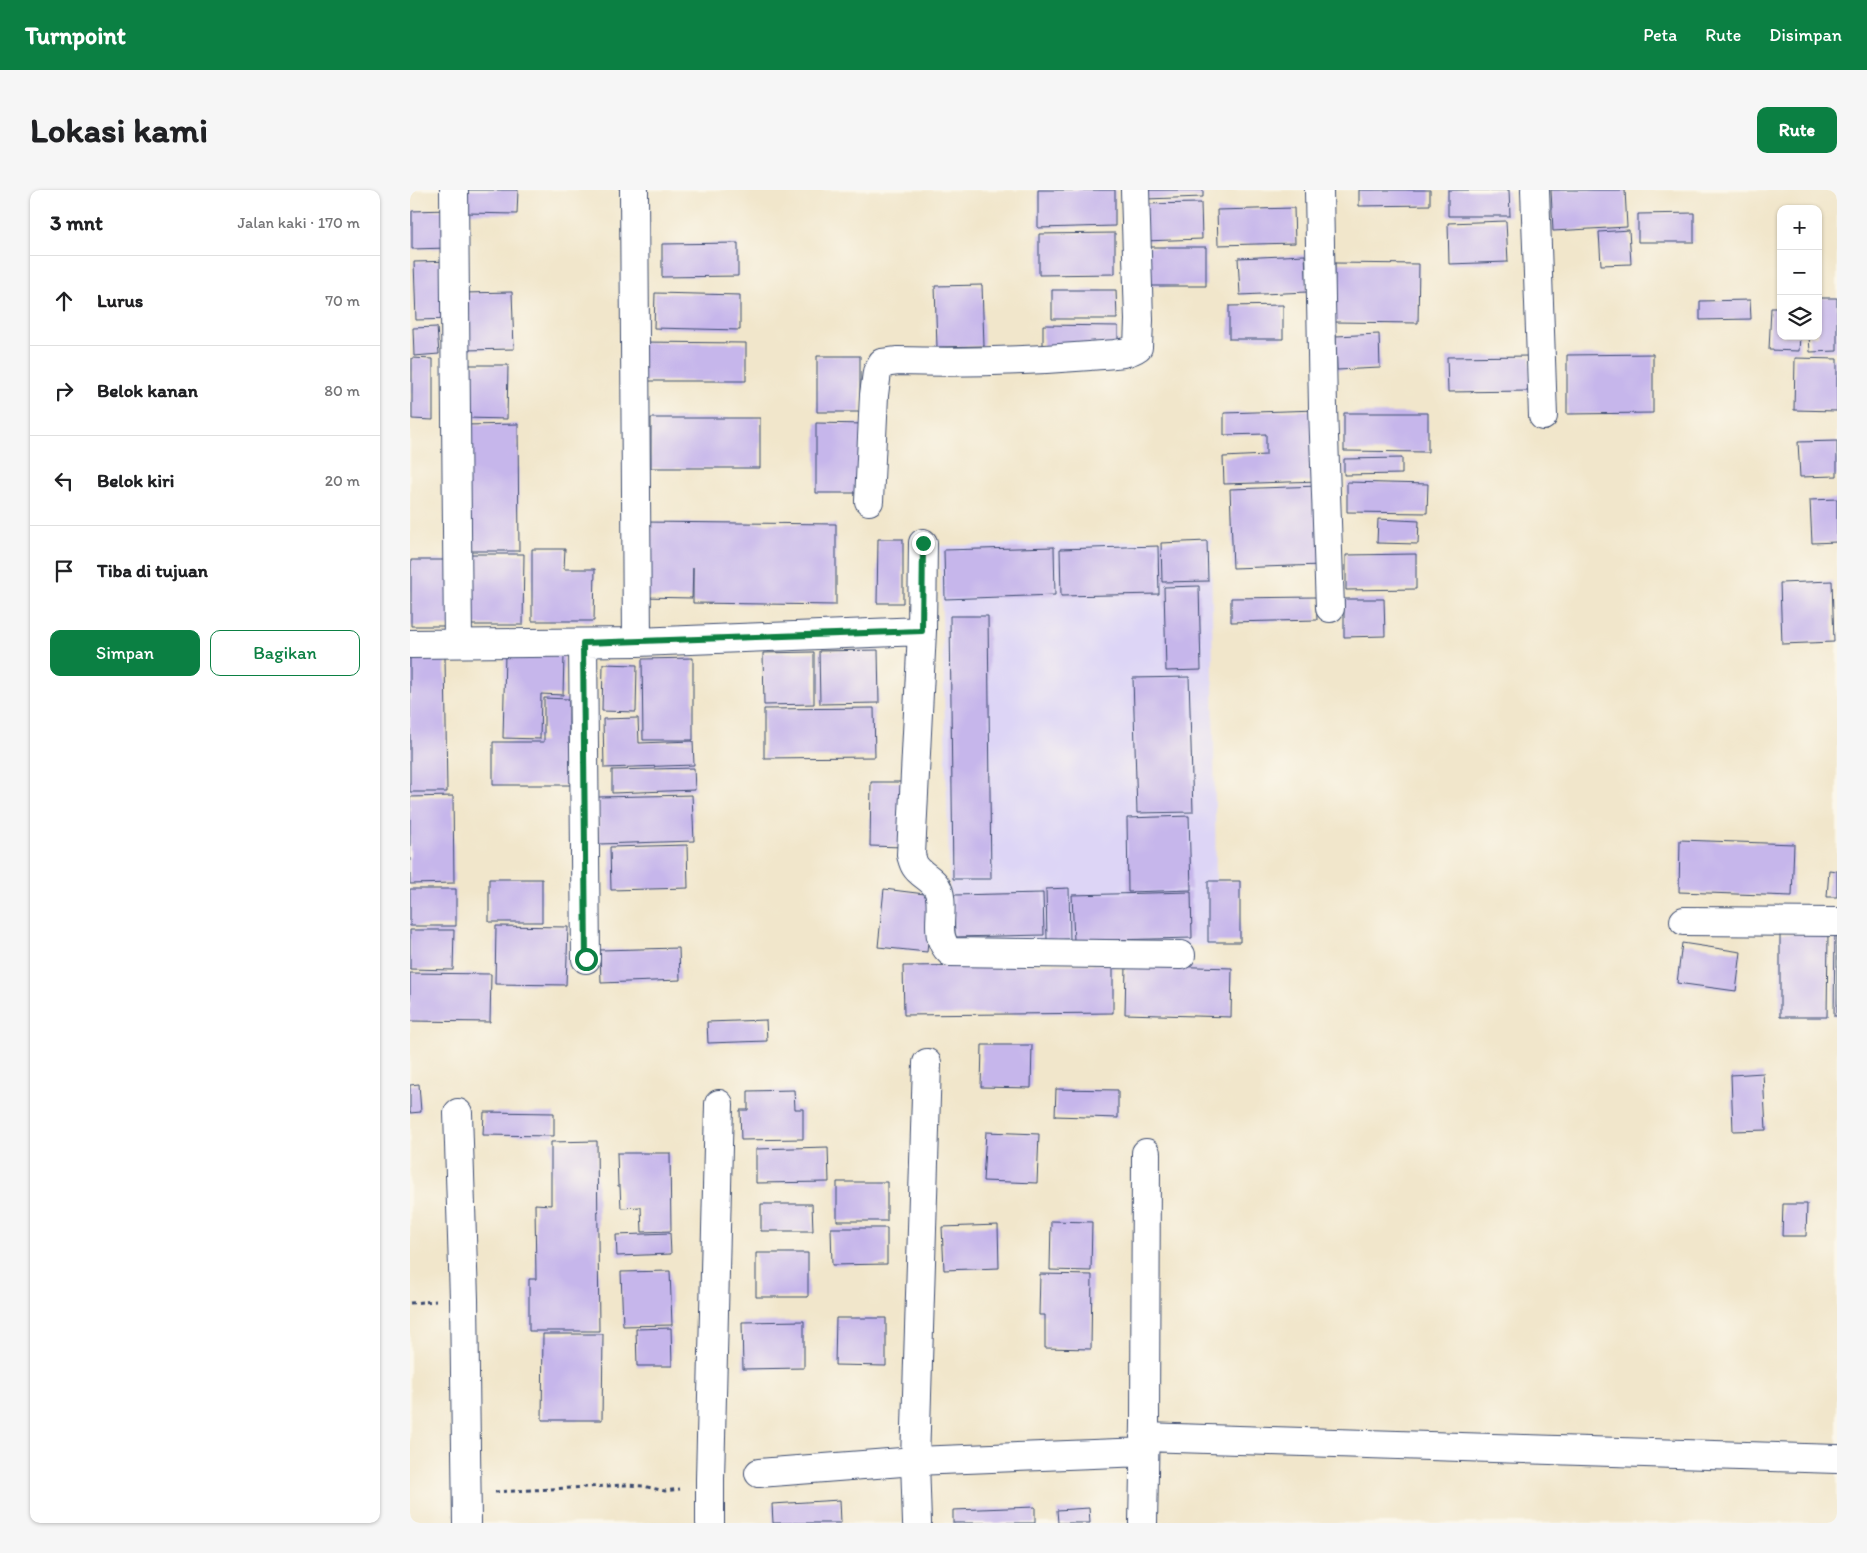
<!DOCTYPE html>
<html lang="id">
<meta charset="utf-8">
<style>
body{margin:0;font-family:Itim,sans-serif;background:#f6f6f6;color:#202124}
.controls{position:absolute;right:15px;top:15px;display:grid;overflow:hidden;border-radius:10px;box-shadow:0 1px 4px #0004}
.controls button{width:45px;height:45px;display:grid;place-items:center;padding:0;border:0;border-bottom:1px solid #e0e0e0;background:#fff;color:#202124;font:25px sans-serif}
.stop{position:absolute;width:15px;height:15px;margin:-11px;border:4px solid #0b8043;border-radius:50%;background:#fff}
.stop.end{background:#0b8043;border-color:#fff;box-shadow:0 1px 5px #0008}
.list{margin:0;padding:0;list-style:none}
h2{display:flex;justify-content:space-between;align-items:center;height:65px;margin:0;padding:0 20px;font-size:21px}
h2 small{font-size:16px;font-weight:400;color:#757577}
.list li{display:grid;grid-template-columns:32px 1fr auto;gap:15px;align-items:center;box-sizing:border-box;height:90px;padding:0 20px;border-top:1px solid #e0e0e0}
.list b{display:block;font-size:19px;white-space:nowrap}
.list em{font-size:16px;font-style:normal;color:#757577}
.actions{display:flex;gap:10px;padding:15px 20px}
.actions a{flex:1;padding:11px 0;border:1px solid #0b8043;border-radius:10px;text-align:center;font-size:18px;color:#0b8043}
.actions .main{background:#0b8043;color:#fff}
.icon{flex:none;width:28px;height:28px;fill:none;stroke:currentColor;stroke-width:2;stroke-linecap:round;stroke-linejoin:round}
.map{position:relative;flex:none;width:1427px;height:1333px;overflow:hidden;border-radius:10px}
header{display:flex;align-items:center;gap:30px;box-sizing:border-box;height:70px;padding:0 25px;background:#0b8043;color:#fff}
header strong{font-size:24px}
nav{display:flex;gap:28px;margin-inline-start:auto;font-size:18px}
.intro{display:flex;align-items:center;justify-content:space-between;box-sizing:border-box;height:120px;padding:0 30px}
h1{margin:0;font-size:35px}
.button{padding:12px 22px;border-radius:10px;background:#0b8043;color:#fff;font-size:18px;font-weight:700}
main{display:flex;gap:30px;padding:0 30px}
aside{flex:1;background:#fff;border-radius:10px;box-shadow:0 1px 4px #0004}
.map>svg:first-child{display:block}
</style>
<header>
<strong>Turnpoint</strong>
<nav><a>Peta</a><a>Rute</a><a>Disimpan</a></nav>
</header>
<div class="intro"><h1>Lokasi kami</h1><a class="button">Rute</a></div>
<main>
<aside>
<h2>3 mnt<small>Jalan kaki · 170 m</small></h2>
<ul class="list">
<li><svg class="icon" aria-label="ahead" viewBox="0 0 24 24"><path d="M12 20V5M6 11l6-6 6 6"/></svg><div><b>Lurus</b></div><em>70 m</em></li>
<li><svg class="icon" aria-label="right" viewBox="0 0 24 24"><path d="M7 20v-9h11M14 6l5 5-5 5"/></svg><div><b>Belok kanan</b></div><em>80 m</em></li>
<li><svg class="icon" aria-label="left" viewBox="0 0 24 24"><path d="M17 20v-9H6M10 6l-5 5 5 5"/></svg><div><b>Belok kiri</b></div><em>20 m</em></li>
<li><svg class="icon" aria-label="arrive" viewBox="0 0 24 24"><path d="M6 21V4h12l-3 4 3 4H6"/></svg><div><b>Tiba di tujuan</b></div></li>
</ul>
<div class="actions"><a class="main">Simpan</a><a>Bagikan</a></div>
</aside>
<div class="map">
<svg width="1427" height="1333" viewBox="0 0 1427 1333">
<rect width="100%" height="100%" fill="#fbf7ec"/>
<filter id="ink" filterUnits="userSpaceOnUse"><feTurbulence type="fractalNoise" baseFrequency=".02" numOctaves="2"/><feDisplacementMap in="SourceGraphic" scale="10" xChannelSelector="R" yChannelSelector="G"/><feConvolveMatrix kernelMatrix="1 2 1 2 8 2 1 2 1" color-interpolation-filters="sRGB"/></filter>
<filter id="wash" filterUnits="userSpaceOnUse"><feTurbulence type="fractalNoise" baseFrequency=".0096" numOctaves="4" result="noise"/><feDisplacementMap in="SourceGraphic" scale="20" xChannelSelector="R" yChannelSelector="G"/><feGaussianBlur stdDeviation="1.12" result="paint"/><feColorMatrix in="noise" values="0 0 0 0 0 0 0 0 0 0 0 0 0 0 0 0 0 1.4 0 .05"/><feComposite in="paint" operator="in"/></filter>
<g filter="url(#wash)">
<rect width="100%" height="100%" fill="#f1e6cb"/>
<path fill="#ddd5f6" d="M801,349l6,407 -266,-5 -11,-395z"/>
<g id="blocks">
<path fill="#c6b6eb" d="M56,0h52l-1,24 -51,-1z
M628,0h77v36l-77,2z
M736,0h57v7l-57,2z
M949,0h71v15l-71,1z
M1038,0h61l1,26h-62z
M1141,0h74l2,37 -74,4z
M791,13l1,36 -59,2 -1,-37z
M884,18l1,35 -77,2 -1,-35z
M39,20v38l-37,1v-38z
M1284,23v29h-56v-28z
M1096,31l2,41 -59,2 -1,-41z
M1219,40l2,34 -30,1 -2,-33z
M705,43v41l-76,1v-41z
M328,53v33l-76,1v-33z
M737,57h59v39h-59z
M895,65l2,37 -67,3 -2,-37z
M43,71l1,58 -38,1 -2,-58z
M925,73l84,1 -1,59 -84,-1z
M572,95l2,61 -47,1 -2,-61z
M642,100h64l1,29h-65z
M102,102l2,57 -50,1 -1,-57z
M245,103l85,2v35l-86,-2z
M1408,108h19v53l-27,1 -1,-16h9z
M1340,110l1,19 -51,1v-19z
M873,115v34h-54v-33z
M1361,118h10v28h19l-1,15 -30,-1z
M633,135l75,1v22l-75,-1z
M27,137l2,27 -25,2 -1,-28z
M969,144l1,34 -43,2 -1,-34z
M231,152l105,1v38h-105z
M1243,164v59l-86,1v-59z
M407,166h43v56h-43z
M1120,166v35l-82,1 -1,-35z
M2,168l21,1v61l-21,-1z
M1385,168l42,1v52l-43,-1z
M57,175h41l-1,54 -41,-1z
M907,220l3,71 -96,3 -1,-27 43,-2v-21l-42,1v-22z
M934,223h84v39l-84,-1z
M241,228h109v50h-109z
M406,233l49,1v69h-49z
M108,234l1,127h-55v-126z
M1427,251v35l-37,1 -2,-35z
M992,268v16l-58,1v-16z
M937,292l81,2 -1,29 -80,-1z
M910,296l2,79 -89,3 -3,-79z
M1427,309v43l-25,1 -2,-43z
M968,329l41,2 -1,23 -41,-1z
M233,332l193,2v81l-143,-2v-35l-1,30 -50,-1z
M468,349h25v64h-26z
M797,351l1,40 -46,1 -1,-39z
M748,356l1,48 -98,2 -1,-47z
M644,357l1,48 -110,4 -1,-49z
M122,359h33l-1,20h31l-1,52h-62z
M59,364h55l-1,71h-54z
M1006,364v35l-70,1v-35z
M1,370h43l-1,66h-42z
M1422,391l2,61 -52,2 -2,-61z
M789,396l2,84 -35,1 -2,-84z
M906,407l1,23 -86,2v-24z
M934,409h40l1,37 -41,1z
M540,426h38l3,263h-38z
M468,460l1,53 -59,1 -1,-53z
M404,462v52l-50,1 -1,-52z
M95,464l59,2 -1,39 -22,-1 -1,45 -37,-1z
M0,467h35l2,135h-37z
M283,468v82h-50l-1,-81z
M193,474l34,1 -1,47 -34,-1z
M779,487l4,135 -56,1 -4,-135z
M134,508l25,1v44h9v42h-85v-43h51z
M464,518l1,49 -111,1v-49z
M228,528l1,25 54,-2 1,24 -90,3 -1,-49z
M284,578l1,22 -83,3v-23z
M461,592h33l-1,65 -33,-1z
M282,605l2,46 -95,3 -1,-47z
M43,606l1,87 -44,1v-87z
M779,626l2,74 -63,2 -1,-74z
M1270,650l114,4 -2,52 -113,-4z
M277,655l1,43 -77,2 -1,-43z
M1419,680l8,1v26h-10z
M79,689h53v43h-53z
M798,691h32v61h-32z
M659,698l1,51 -23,1 -1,-51z
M0,699h46v37h-46z
M474,699l49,6 -6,57 -49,-5z
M781,702l1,46 -118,3 -2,-46z
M633,703l1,42 -89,2 -1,-42z
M86,736l72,1 -2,58 -71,-1z
M0,740h44l-1,40 -43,-1z
M1425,743h2v83h-3z
M1370,744h48l-1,83h-47z
M1272,753l59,9 -5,39 -59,-8z
M269,758l1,32 -79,3 -1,-33z
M703,774v49l-209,2 -1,-49z
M716,775l106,3 -1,49 -106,-3z
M0,783l81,1 -1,48 -80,-1z
M356,830l1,21 -59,2 -1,-21z
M572,855h50l-1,43 -50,-1z
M1353,883l3,57 -33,1 -2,-56z
M9,894l2,28 -11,1v-28z
M646,899l62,1v28l-63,-2z
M384,900l1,19h8v30l-62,1 -1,-30h8v-19z
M74,922l70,1v23l-71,-1z
M576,942l53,2 -2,49 -54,-2z
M187,951l2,190h-70v-52h7l-1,-75 16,1v-63z
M418,957l1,35 -73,1v-34z
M207,963h53l1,78 -29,1 -1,-25 -20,1 -1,-22h-2z
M427,992h50v39h-50z
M351,1014h51l1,27h-52z
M1373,1014h24l-1,32h-24z
M641,1031l41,1 -1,49 -41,-1z
M588,1035l1,43 -55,2 -2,-43z
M421,1038h56v36l-55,1z
M260,1043l1,21 -54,2 -1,-21z
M346,1063h52v44h-52z
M260,1081l2,54 -49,1 -2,-54z
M630,1084l52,1 -1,74 -46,-1v-33h-6z
M426,1128h50v48l-51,-1z
M394,1131v47l-61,1 -1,-47z
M261,1138l1,38h-35l-1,-37z
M133,1144h60l-1,86h-60z
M430,1310l1,23h-68l-1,-19z
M625,1317v16h-82v-13z
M679,1318l1,15h-32l-1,-13z"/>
</g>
</g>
<g filter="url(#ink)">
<use href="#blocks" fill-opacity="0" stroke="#3b4a6e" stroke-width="1"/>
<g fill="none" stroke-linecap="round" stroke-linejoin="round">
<g stroke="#3b4a6e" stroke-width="30">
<path id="street" d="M44,0l4,453
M224,0l3,452
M909,0l4,218 7,200
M1125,0l8,226
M459,311l5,-106 3,-23 5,-9 16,-2c64,2 128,0 192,-5 14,-2 36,0 48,-9l1,-27 -4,-130
M512,441l-11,224c1,3 2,8 4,11 6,10 20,13 24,26 6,20 -7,44 11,60l231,3
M173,453l3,316
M0,454l227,-2 285,-11 1,-88
M1274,731l153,1
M48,923l6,186 3,224
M734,1247l693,22
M349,1283l156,-12 229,-9
M300,1333v-44l9,-375
M507,1333l-2,-62 12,-398
M733,1333l2,-100 1,-270"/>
</g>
<path stroke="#3b4a6e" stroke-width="3" stroke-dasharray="4 4" stroke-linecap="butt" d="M0,1113l26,-2
M85,1302l130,-7 18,1 22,5 15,-2"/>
<use href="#street" stroke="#fff" stroke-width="28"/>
</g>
</g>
<g fill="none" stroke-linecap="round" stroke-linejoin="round" filter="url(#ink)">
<path stroke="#0b8043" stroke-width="6" d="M176,769l-3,-316 339,-12 1,-88"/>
</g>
</svg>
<div class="controls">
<button>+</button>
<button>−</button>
<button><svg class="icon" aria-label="layers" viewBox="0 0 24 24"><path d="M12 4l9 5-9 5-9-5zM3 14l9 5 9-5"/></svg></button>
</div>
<div class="stop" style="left:176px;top:769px"></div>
<div class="stop end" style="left:513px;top:353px"></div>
</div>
</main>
